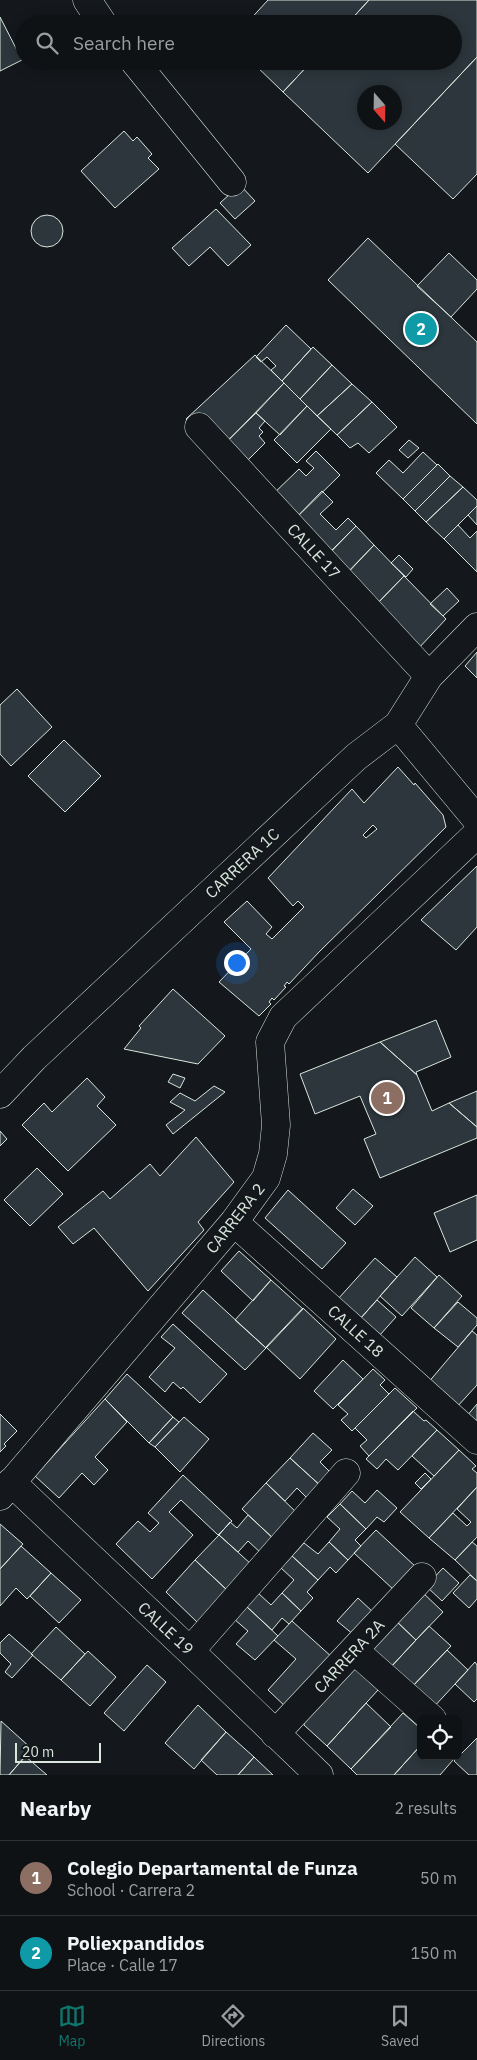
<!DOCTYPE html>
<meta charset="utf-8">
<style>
body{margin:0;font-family:"IBM Plex Sans",sans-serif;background:#181b1e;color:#f1f3f6}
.controls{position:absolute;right:15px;bottom:15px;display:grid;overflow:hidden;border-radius:8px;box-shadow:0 2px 12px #0003}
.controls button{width:45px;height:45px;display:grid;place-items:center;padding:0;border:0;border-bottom:1px solid #2f3234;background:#0f1215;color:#f1f3f6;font:25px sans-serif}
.compass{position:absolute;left:357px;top:85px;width:45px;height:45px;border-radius:50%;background:#0f1215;box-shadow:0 2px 12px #0003;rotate:160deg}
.scale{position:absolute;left:15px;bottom:12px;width:86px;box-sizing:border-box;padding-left:5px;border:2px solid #d8e6dc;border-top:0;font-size:14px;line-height:18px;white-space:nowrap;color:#d8e6dc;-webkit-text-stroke:4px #14181c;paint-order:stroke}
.you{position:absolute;left:236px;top:962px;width:18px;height:18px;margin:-12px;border:4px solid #fff;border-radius:50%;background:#1a73e8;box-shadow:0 0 0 8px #1a73e833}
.badge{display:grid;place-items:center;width:32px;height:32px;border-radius:50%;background:#0f766e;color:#fff;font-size:16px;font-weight:700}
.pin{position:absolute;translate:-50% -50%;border:2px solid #fff;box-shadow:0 1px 5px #0006}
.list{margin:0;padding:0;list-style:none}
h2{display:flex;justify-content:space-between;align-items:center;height:65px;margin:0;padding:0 20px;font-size:21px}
h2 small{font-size:16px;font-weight:400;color:#9b9ea0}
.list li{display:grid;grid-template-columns:32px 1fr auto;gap:15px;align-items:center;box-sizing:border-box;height:75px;padding:0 20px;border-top:1px solid #2f3234}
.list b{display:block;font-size:19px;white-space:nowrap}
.list p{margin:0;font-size:16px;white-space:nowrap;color:#9b9ea0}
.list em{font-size:16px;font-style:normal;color:#9b9ea0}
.icon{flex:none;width:28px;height:28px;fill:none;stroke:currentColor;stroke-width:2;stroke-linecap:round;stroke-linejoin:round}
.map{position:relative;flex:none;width:477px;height:1775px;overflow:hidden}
.search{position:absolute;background:#0f1215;box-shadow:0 2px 12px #0003;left:15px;right:15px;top:15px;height:55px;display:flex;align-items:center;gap:12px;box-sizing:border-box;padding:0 18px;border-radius:28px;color:#9b9ea0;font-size:19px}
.sheet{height:215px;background:#0f1215}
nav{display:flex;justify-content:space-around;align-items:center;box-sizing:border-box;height:70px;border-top:1px solid #2f3234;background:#0f1215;font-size:14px;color:#9b9ea0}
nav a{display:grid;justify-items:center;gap:2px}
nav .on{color:#0f766e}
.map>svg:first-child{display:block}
</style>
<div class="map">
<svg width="477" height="1775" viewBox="0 0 477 1775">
<rect width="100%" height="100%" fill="#14181c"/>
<path fill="#2c363c" stroke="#d8e6dc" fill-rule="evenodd" d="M268,0h101l-22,24h-101z
M369,0h108v57l-109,116 -85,-81 29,-31h141v-37h-106zM364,92h30v30h-30z
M0,17l22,43 -22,11z
M477,57v117l-24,25 -58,-55z
M251,61h61l-29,31z
M124,131l9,10 4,-4 15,17 -4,4 11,11 -44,39 -34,-37z
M240,185l15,16 -20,18 -15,-16z
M216,209l35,36 -23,21 -18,-19 -21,19 -17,-18z
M31 231a16 16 0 1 1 32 0a16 16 0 1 1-32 0Z
M368,238l109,104v82l-149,-144z
M449,253l28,27v9l-26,28 -34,-31z
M286,325l25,24 -29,32 -11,-11 5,-4 -9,-9 -6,5 -5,-5z
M313,347l19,18 -32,34 -18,-18z
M255,355l29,28 -66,68 -32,-32z
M332,365l20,19 -35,32 -17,-17z
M284,383l23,23 -27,29 -24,-22z
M352,384l20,18 -35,33 -20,-19z
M372,402l25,25 -28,26 -11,-10 -8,5 -13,-13z
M307,406l24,23 -34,34 -23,-23z
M256,413l9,8 -6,7 4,4 -4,4 6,7 -27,27 -20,-20z
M409,440l10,8 -11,10 -9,-8z
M316,451l24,24 -48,47 -23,-24 30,-29 7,7 8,-8 -8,-7z
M423,452l14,13 -34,34 -27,-26 13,-13 14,13z
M438,464l12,12 -35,35 -12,-12z
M450,476l13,11 -37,35 -11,-11z
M463,487l14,13v6l-33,33 -18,-17z
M322,491l11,11 -13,12 16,16 12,-12 8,8 -33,33 -34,-34z
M477,506v19l-9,-10z
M458,525l12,13 7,-7v41l-33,-33z
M356,526l18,19 -32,34 -19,-19z
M374,545l30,31 -32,33 -28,-33z
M399,555l14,14 -7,8 -15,-14z
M404,576l42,43 -29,31 -45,-41z
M447,588l12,13 -16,15 -13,-12z
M477,652v26l-12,-12z
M17,689l35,38 -41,39 -11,-12v-49z
M64,740l37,36 -36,36 -37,-36z
M398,767l16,18 1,-2 28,32 3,12 -127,125 -30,32 -2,-2 -3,4 2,1 -12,13 -2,-2 -3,4 2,2 -12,12 -40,-34 32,-33 -27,-27 23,-21 25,26 -6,7 6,5 32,-32 -6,-6 -5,5 -25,-28 84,-89 12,14zM373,825l4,4 -11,9 -3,-3z
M477,866v61l-21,23 -35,-30z
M173,989l52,47 -27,28 -74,-15 17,-21 -2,-2z
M436,1020l15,37 -35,15 1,3 -37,-33z
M380,1042l37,33 15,36 17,-8 28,24v11l-97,40 -16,-39 12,-5 -16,-38 -45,18 -15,-40z
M173,1074l12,4 -5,10 -12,-6z
M87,1078l18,19 -8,9 19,19 -48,46 -46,-46 22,-22 8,9z
M214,1086l11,6 -52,42 -7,-9 19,-15 -15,-8 10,-9 15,8z
M477,1091v36l-28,-24z
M0,1131l7,8 -7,7z
M196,1137l38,45 -36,40 6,8 -56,61 -54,-63 -21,16 -15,-17 45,-36 7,8 40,-35 10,12z
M37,1168l26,26 -33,32 -26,-26z
M353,1189l20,17 -18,19 -19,-17z
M288,1190l58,53 -24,26 -57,-51z
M477,1195v45l-27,12 -16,-39z
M239,1251l32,29 -18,21 -32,-30z
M415,1257l22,20 -35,39 -22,-20z
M375,1258l22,19 -37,42 -22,-20z
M439,1275l23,21 -28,32 -23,-20z
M271,1280l32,29 -37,39 -31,-28z
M203,1290l63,58 -21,22 -63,-57z
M377,1300l19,17 -17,19 -19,-17z
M458,1302l19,16v7l-19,22 -24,-19z
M303,1308l33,31 -36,40 -34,-32z
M173,1324l54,50 -27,29 -17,-16 -2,2 -8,-7 -8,10 -16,-15 26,-29 -14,-11z
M472,1331l5,4v50l-21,23 -29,-24z
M343,1360l20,19 -30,30 -19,-18z
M373,1369l12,11 -5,5 9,9 -37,37 -11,-11 7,-6 -10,-9z
M127,1374l46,43 -24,26 -44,-44z
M395,1388l22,20 -48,48 -9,-10 7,-6 -12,-12z
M105,1399l22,23 -32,35 13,13 -14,15 -12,-12 -23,25 -24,-22z
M477,1404v23l-11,-10z
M413,1411l11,10 2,-1 11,10 -39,40 -12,-11 -9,10 -11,-10z
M0,1414l17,17 -13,13 2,2 -6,6z
M173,1417l6,5 -24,25 -6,-4z
M184,1417l25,22 -29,33 -25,-25z
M437,1430l22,20 -25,26 -22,-20z
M313,1433l19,17 -12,12 14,14 -11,12 -33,-30z
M459,1450l17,16 -4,3 5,4v14l-48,51 -29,-26z
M290,1458l33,30 -13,13 -13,-13 -12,13 -19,-18z
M425,1473l6,6 -10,10 -6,-6z
M183,1475l49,46 -14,14 -37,-35 -12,12 24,23 -41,44 -36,-35 22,-23 12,11 9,-9 -11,-10z
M266,1483l32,31 -21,28 -35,-33z
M477,1487v50l-22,23 -26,-22 24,-25 14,13 4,-4 -14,-13z
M377,1490l20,18 -13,14 -7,-5 -11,12 -26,-25 12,-13 13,12z
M340,1504l26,25 -11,11 6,6 -13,14 -19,-18 11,-13 -13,-12z
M248,1515l27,25 -13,14 -14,-13 -10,11 -19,-17 11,-13 7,6z
M0,1524l23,20 -23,25z
M376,1530l40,37 -22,23 -40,-37z
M219,1535l33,30 -24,26 -33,-31z
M329,1542l19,18 -12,13 -6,-6 -12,13 -26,-24 12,-13 14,11z
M472,1542l5,4v35l-22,-21z
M21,1546l30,27 -24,26 -11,-11 -16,18v-37z
M292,1556l26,24 -11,12 6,6 -12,13 -19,-18 12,-13 -13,-12z
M195,1560l33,31 -30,32 -32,-31z
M443,1568l16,15 -17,18 -16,-15z
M51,1573l30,27 -22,23 -29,-27z
M470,1575l7,6v18l-8,9 -16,-15z
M420,1590l23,22 -27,28 -22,-21z
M258,1593l13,12 11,-12 19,18 -12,13 -7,-6 -10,12 -26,-24z
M358,1598l16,15 -20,22 -17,-14z
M246,1606l32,30 -23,24 -19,-16 12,-13 -14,-12z
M394,1619l22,21 -26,28 -21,-20z
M292,1621l41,37 -45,51 -20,-19 28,-31 -22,-19z
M429,1626l22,20 -41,43 -21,-20z
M56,1627l29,27 -24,26 -30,-26z
M9,1634l24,21 -21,23 -7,-6 6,-8 -11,-11v-10z
M447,1650l21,20 -37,40 -21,-21z
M88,1651l28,26 -26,29 -29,-26z
M475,1662l2,3v34l-3,3 -19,-18z
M147,1665l19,17 -42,49 -20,-18z
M352,1666l26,24 -51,56 -23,-21v-6z
M366,1703l25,24 -40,42 -24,-23z
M198,1705l28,27 -32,37 -29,-26z
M403,1713l18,16v16l-27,30h-37l-6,-6z
M1,1721l31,28 -23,26h-9z
M226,1732l28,25 -16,18h-21l-16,-15z
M477,1738v37h-8l-15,-14z
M421,1745v11h29l3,4 -13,15h-46z
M25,1756l22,19h-38z
M254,1757l1,1 18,17h-35z"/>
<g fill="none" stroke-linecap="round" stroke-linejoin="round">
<g stroke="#d8e6dc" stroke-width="29">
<path id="minor" d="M87,0l16,24
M134,61l98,121
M199,427l230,249
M398,725l79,95
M0,1094l34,-36 322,-301 42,-32 31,-49 48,-49
M234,1222l243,218
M11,1482l179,169 129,124
M0,1496l234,-274 32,-44 7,-24 3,-29 -6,-83 13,-25 194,-183
M354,1650l78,69
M190,1651l156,-178
M275,1734l147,-157"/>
</g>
<use href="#minor" stroke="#14181c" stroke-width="28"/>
</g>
<g text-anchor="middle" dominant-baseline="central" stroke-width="4" stroke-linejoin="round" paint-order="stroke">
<g font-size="16" fill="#d8e6dc" stroke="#14181c">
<text transform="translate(314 551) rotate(47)">CALLE 17</text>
<text transform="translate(242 863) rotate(-43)">CARRERA 1C</text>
<text transform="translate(235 1218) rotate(-52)">CARRERA 2</text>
<text transform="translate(356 1331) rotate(42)">CALLE 18</text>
<text transform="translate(166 1628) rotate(43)">CALLE 19</text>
<text transform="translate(349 1656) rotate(-47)">CARRERA 2A</text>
</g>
</g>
</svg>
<div class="controls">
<button><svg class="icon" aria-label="locate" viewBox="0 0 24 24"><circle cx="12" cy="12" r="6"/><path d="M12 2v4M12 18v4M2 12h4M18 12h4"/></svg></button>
</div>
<svg class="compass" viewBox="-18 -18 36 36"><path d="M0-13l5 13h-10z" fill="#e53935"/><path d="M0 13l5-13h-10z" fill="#9b9ea0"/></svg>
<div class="scale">20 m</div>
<div class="you"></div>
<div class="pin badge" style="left:387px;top:1098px;background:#8d6e63">1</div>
<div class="pin badge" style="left:421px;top:329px;background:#0f9aa8">2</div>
<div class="search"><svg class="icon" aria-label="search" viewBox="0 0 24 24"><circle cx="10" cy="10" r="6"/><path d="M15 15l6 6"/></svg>Search here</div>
</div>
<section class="sheet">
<h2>Nearby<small>2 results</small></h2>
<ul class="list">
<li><span class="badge" style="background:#8d6e63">1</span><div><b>Colegio Departamental de Funza</b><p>School · Carrera 2</p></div><em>50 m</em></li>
<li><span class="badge" style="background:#0f9aa8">2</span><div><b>Poliexpandidos</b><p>Place · Calle 17</p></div><em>150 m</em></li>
</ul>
</section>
<nav>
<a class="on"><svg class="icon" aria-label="map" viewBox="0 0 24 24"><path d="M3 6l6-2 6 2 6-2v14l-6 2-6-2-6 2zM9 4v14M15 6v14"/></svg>Map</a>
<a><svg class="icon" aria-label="directions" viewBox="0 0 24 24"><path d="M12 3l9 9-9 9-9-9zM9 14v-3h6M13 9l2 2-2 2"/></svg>Directions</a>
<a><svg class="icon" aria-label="saved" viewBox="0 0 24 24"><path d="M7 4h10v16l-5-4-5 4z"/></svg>Saved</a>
</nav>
